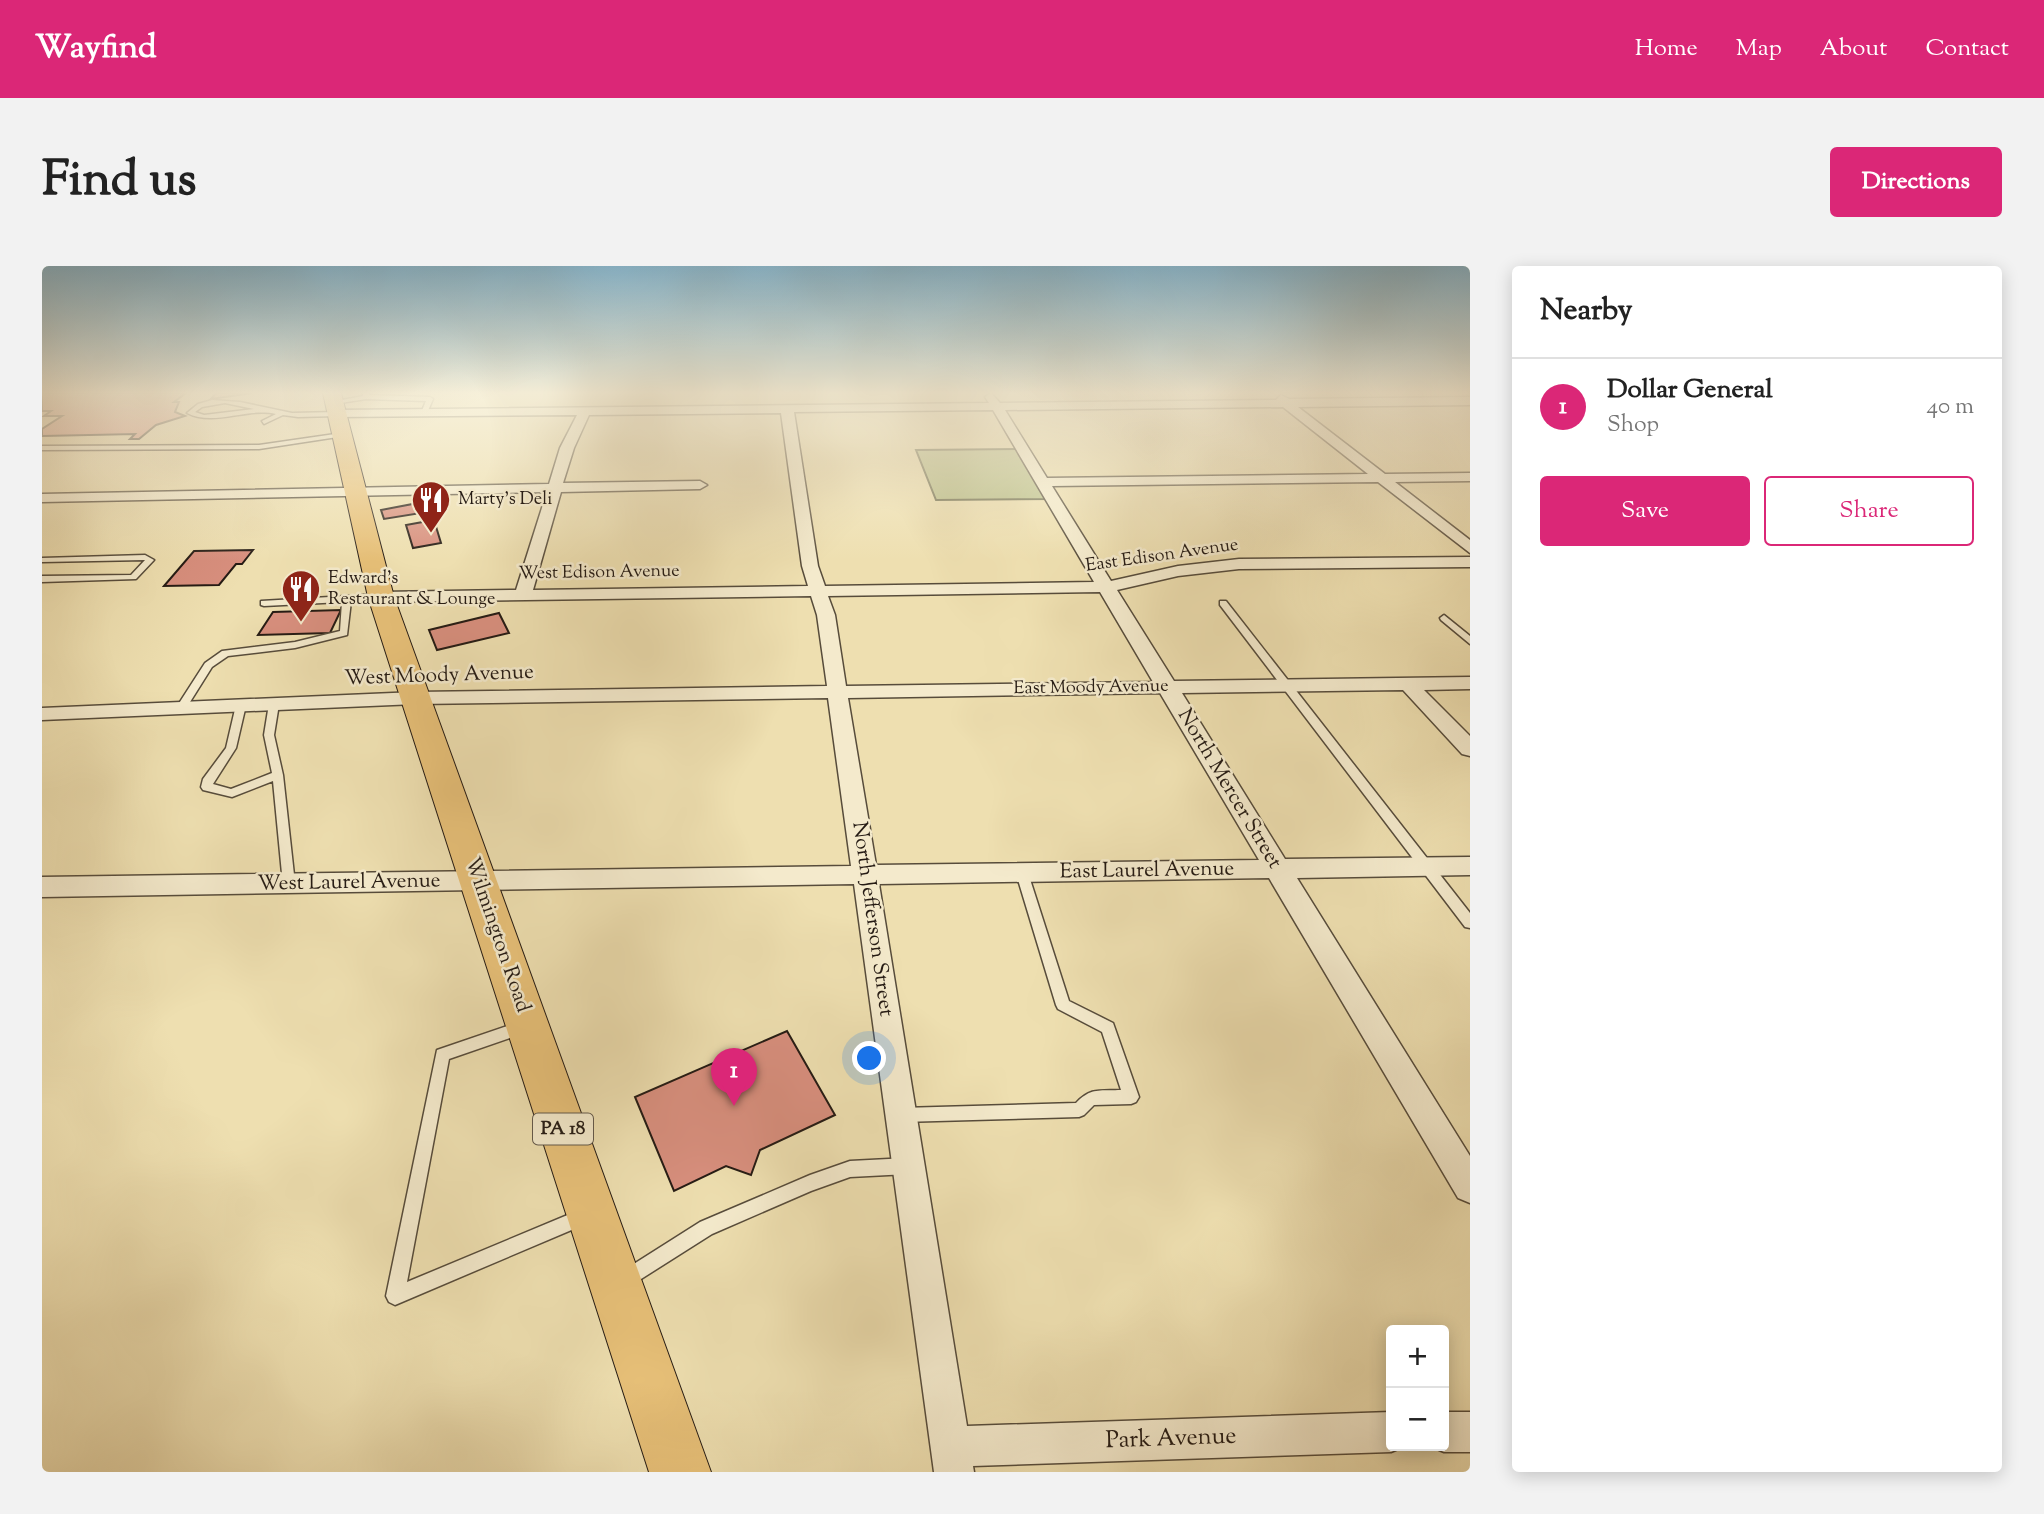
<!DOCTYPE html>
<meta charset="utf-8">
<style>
body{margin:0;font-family:"Sorts Mill Goudy",serif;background:#f2f2f2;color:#222}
.controls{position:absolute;right:21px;bottom:21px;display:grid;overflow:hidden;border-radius:7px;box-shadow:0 4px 18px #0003}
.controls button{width:63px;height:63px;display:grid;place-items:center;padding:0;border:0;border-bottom:2px solid #e0e0e0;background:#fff;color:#222;font:35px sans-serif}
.you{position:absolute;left:828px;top:793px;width:24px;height:24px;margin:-18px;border:5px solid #fff;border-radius:50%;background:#1a73e8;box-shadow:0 0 0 10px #1a73e833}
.badge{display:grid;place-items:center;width:46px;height:46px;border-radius:50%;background:#db2777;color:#fff;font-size:23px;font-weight:700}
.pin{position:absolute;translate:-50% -58px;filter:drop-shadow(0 2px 4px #0008)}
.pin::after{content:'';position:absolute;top:37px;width:24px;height:21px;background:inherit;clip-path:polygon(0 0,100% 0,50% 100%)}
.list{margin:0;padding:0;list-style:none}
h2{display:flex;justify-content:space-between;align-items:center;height:91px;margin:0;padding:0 28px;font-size:30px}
h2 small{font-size:23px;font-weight:400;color:#767676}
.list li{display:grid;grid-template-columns:46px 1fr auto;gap:21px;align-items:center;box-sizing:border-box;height:98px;padding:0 28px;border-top:2px solid #e0e0e0}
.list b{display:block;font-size:26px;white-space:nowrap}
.list p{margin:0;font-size:23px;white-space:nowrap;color:#767676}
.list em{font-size:23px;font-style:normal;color:#767676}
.actions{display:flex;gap:14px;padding:21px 28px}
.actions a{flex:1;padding:16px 0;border:2px solid #db2777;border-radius:7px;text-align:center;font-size:24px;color:#db2777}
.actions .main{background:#db2777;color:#fff}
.map{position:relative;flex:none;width:1428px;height:1206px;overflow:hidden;border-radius:7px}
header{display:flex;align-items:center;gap:42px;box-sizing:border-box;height:98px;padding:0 35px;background:#db2777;color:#fff}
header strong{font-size:33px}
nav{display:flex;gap:38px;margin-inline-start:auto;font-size:24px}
.intro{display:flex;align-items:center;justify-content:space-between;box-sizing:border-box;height:168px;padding:0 42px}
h1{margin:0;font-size:49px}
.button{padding:18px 32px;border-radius:7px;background:#db2777;color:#fff;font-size:24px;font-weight:700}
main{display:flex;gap:42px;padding:0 42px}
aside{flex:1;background:#fff;border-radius:7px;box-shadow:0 4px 18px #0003}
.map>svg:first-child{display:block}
</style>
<header>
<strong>Wayfind</strong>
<nav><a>Home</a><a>Map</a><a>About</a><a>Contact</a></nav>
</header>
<div class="intro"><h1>Find us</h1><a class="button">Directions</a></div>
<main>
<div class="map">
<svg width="1428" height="1206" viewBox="0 0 1428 1206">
<rect width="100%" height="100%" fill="#eedfb0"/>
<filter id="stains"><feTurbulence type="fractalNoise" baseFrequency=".00286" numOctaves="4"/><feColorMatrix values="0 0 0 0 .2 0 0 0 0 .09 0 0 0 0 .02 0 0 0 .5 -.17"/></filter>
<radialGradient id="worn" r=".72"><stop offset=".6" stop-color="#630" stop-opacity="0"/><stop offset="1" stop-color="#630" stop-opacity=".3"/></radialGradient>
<path fill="#bbc18a" stroke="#706e4f" stroke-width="2" d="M981,183l30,50 -117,1 -20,-50z"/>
<path fill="#d88f7e" stroke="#251b14" stroke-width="2" d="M0,127h144l-12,9h5l-4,10 10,4 -29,9 -17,14h-9l5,-5 -93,2v-7l20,-13h-18l7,-5h-9z
M174,127h36l-41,6z
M376,237l3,10 -37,6 -3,-9z
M392,254l7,23 -28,5 -7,-23z
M211,284l-11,14h-6l-17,21 -55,1 30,-35z
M299,344l-11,23 -72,2 15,-23z
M457,347l10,20 -72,17 -8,-20z
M745,765l48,84 -75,35 -9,25 -25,-9 -52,25 -39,-94z"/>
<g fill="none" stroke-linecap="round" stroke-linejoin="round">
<g stroke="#574c3b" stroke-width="3">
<path id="service" d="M321,127h6v2l61,2 3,2 -6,14 -3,2 -3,-2 5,-12 -60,-2 -32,5 -3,-2 32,-6z
M170,134l28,2 52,11 45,-1 3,2 -3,2 -39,1 -15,-2 -19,9 -2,-3 14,-7c-29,-7 -62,13 -89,-1l11,-9zM183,137l29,6 -50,6 -9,-3 7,-5z
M300,167l3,2 -1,1 -85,13 -217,1v-4l217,-1z
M103,289l9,5 -18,19 -94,3v-6l89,-1 14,-15 -103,2v-4z
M339,328l3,1v4l-33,2 -4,34 -52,13 -67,8 -16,11 -27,43h-8l-1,-2 29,-45 17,-12 73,-9 45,-11 2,-29 -78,4 -3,-1v-4z
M1178,335h6l244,312v15l-5,-1 -245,-322z
M1402,349l26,21v8l-29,-24 -1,-2z
M232,435l5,3 -5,31 9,40 12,109 -2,3h-8l-2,-3 -10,-103 -41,16 -29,-7 -2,-3 2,-8 23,-31 10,-43 5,-3 5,3 -10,43 -23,36 18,5 41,-16 -8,-38 5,-31z
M980,602l4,2 2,3 41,128 44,22 26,74 -3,5 -5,2 -37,1 -10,10 -5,2 -178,5 -6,-2 -2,-5 2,-5 6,-2 175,-5c15,-16 24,-12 45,-13l-19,-58 -44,-23 -2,-4 -40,-132 2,-3z
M480,755l5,1 2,5 -2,5 -78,27 -42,223 175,-73 6,2 2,6 -2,6 -193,82 -6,-3 -3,-6 51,-246z
M866,892l6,2 2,6 -2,6 -6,2 -58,3 -39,14 -99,43 -82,52 -6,3 -6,-3 -3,-6 3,-6 82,-52 110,-47 40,-14z"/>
</g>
<g stroke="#574c3b" stroke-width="3">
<path id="minor" d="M949,127l9,10 276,-3 5,-5 8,4 181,-2v8l-172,2 87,67 85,-1v8l-75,1 75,58v13l-92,-71 -326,4 59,95 67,-15 61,-7 231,-2v10l-231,2 -61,7 -61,14 57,91 296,-4v12l-46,1 46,46v20l-8,-2 -59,-64 -221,3 103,166 185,-2v18l-173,3 173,278v47l-12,-5 -189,-320 -390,6 88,542 424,-14v34h14l-14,6 -418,14 1,6h-40l-80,-588 -812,13v-20l809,-11 -23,-168 -412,6 -374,16v-12l374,-16 411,-6 -10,-71 -6,-19 -430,6 -9,-5 9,-5 135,-2 31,-98 -505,10v-8l507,-10 11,-36 17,-33 -244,2 -2,-3 6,-4 652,-7 -4,-6zM1241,141l85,67 -321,4 -42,-68zM951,144l101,172 -269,4 -7,-20 -24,-154zM739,147l21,153 6,20 -275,4 28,-98 139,-3 7,-4 -7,-4 -137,2 11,-35 15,-33zM1058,326l53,90 -307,4 -11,-71 -7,-19zM1118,427l99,167 -383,5 -28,-167z
M1402,1146h26v40h-26l-14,-6h14z"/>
</g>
<g stroke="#251b14" stroke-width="2">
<path id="primary" d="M281,127h18l53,204 317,875h-62l-281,-875z"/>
</g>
<use href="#service" fill="#f4eacc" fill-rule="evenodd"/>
<use href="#minor" fill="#f4eacc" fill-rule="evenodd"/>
<use href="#primary" fill="#e7c078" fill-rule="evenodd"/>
</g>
<linearGradient id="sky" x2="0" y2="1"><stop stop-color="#88b8d0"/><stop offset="0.43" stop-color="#f7f1db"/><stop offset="1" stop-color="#f7f1db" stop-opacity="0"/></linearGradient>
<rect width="1428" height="295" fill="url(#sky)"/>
<defs>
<g id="restaurant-pin" transform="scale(2.0125)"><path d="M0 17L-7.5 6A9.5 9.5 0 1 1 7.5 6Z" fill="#8f2418" stroke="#f4eacc"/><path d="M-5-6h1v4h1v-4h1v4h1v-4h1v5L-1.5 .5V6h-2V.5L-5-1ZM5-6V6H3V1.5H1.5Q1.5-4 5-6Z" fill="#fff"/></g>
</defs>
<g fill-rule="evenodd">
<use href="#restaurant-pin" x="389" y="234"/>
<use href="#restaurant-pin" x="259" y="323"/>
</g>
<g text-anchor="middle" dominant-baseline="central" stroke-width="5" stroke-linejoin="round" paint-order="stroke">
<g font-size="18" fill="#251b14" stroke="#f4eacc" text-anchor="start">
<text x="416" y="234">Marty's Deli</text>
<text x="286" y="313">Edward's<tspan x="286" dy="21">Restaurant &amp; Lounge</tspan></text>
</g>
<g font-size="18" fill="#251b14" stroke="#f4eacc">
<text transform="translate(1120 290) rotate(-8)">East Edison Avenue</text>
<text transform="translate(557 307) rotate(-1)">West Edison Avenue</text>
<text transform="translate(1049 422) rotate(-1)">East Moody Avenue</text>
</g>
<rect fill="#f4eacc" stroke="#63594b" stroke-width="2" x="491" y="847.5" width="60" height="31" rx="5"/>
<g font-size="19" font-weight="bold" fill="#251b14">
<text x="521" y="863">PA 18</text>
</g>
<g font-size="21" fill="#251b14" stroke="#f4eacc">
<text transform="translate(397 410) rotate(-2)">West Moody Avenue</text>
<text transform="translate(1187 523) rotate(59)">North Mercer Street</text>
<text transform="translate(1105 605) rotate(-1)">East Laurel Avenue</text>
<text transform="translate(307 617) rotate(-1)">West Laurel Avenue</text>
<text transform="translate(830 653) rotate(82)">North Jefferson Street</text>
<text transform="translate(455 669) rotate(71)">Wilmington Road</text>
</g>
<g font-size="24" fill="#251b14" stroke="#f4eacc">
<text transform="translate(1129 1173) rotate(-2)">Park Avenue</text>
</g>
</g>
<rect width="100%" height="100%" filter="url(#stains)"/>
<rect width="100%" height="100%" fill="url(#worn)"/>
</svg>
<div class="controls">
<button>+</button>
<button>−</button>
</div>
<div class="you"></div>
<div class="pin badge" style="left:692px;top:840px">1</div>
</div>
<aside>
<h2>Nearby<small></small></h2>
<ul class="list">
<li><span class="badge">1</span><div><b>Dollar General</b><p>Shop</p></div><em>40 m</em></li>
</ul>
<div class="actions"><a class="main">Save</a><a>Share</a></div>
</aside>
</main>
